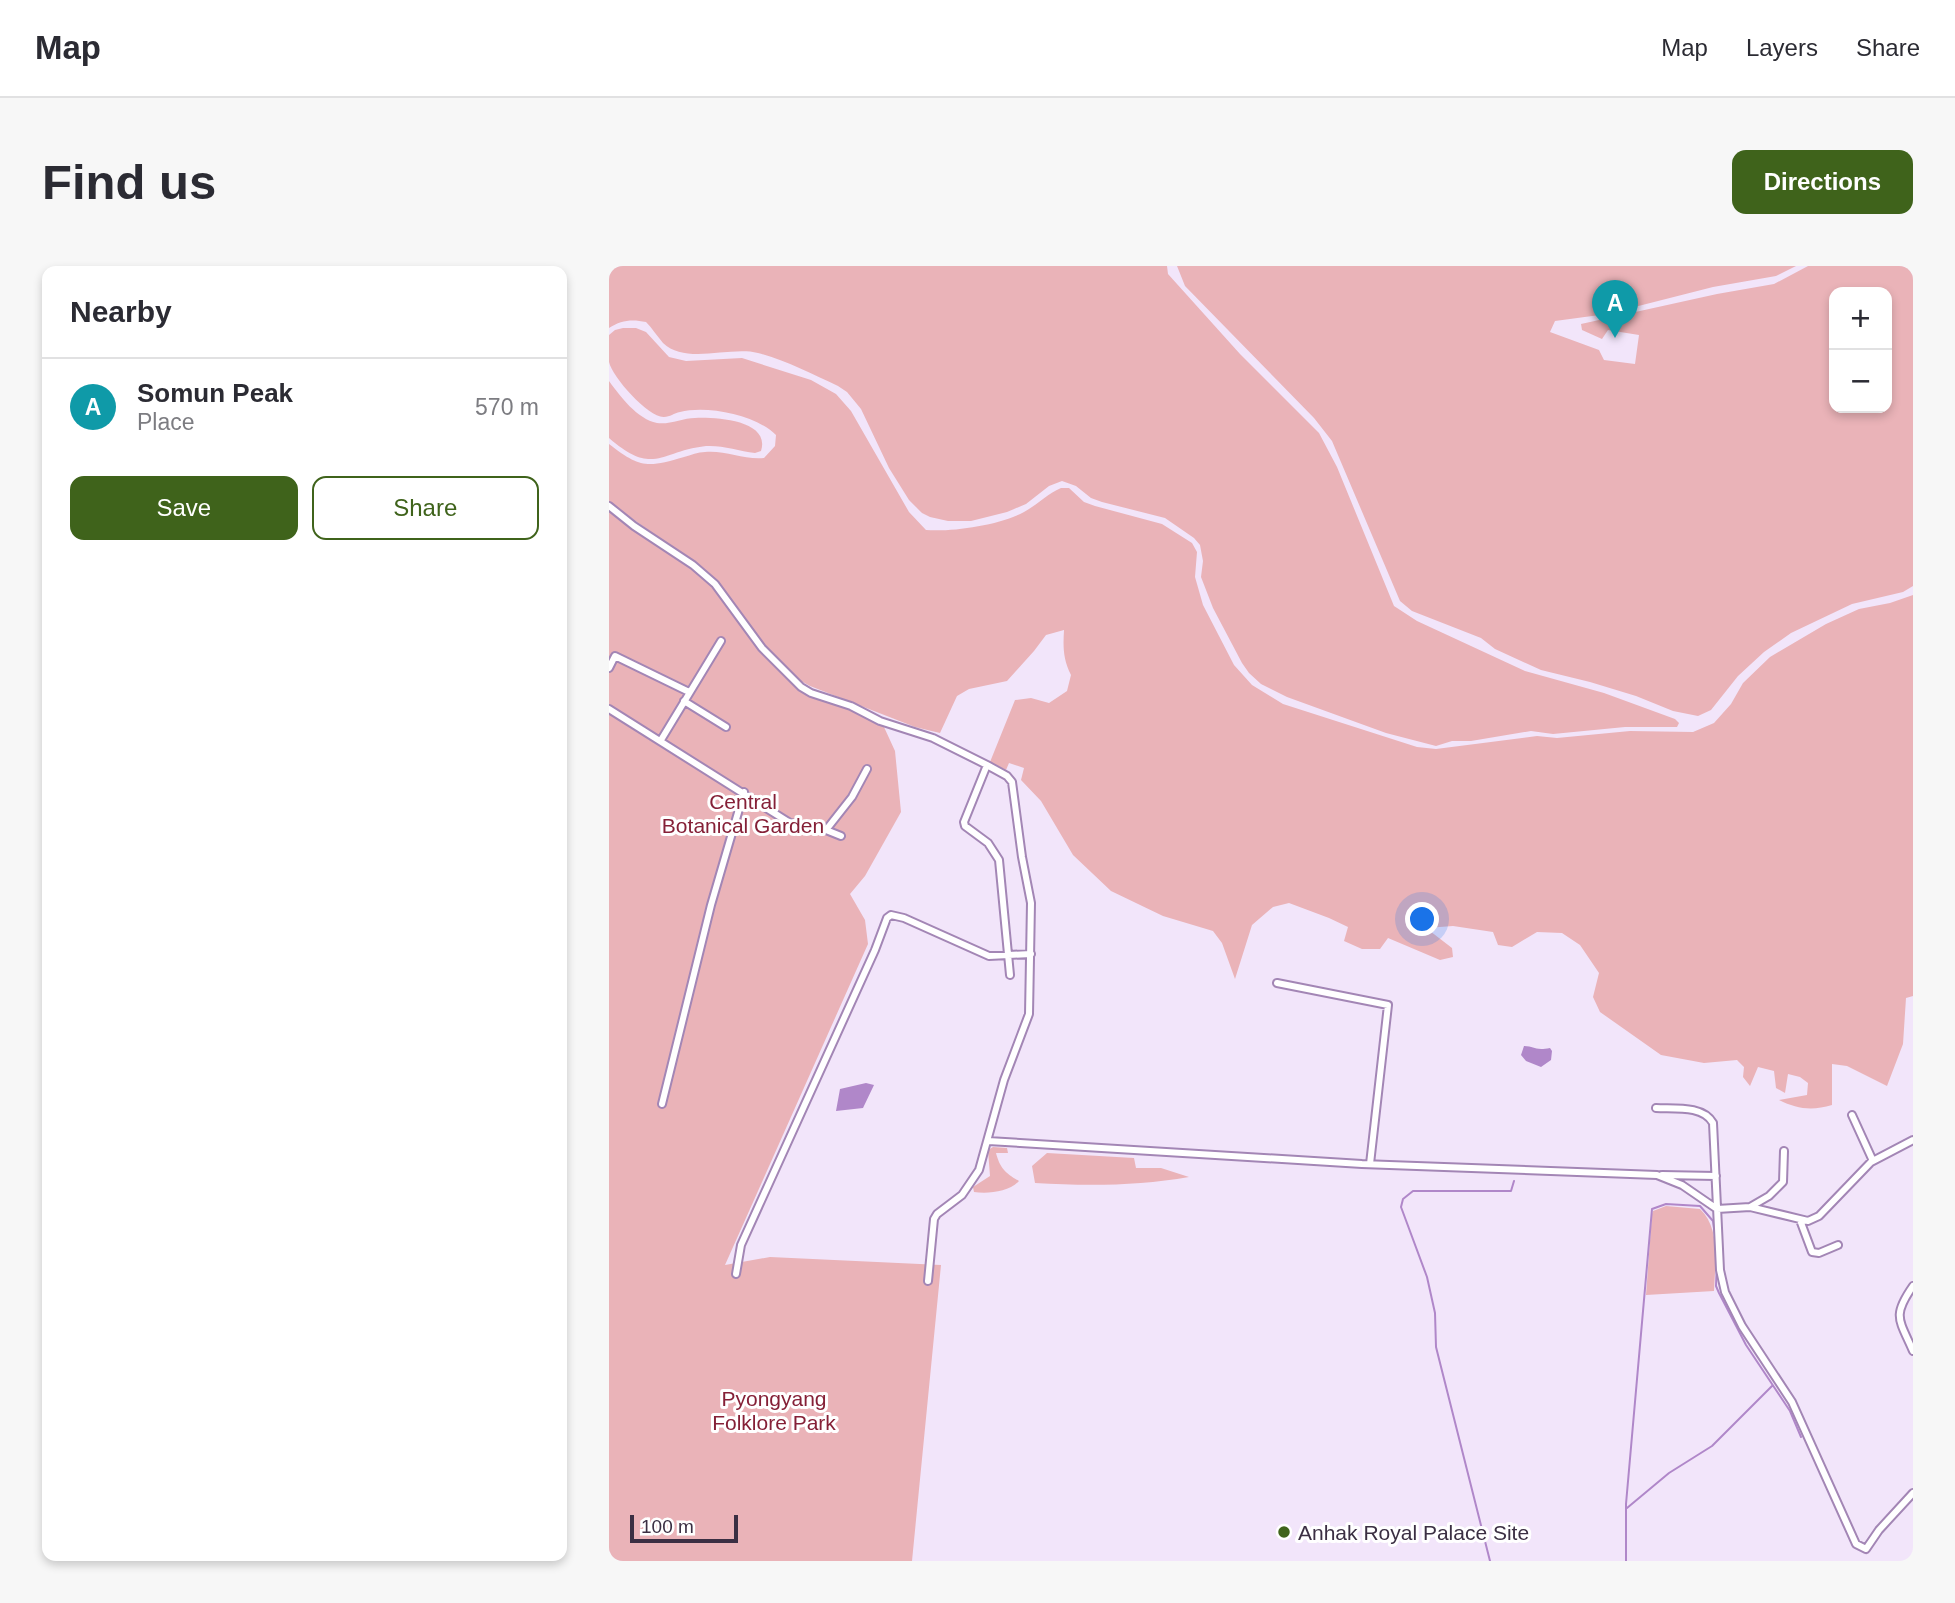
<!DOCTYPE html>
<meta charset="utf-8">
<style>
body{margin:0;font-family:Helvetica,sans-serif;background:#f7f7f7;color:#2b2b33}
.controls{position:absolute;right:21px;top:21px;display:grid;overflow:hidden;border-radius:14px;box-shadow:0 4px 10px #0003}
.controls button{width:63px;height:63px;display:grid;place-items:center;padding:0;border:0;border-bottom:2px solid #e1e1e2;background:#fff;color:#2b2b33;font:35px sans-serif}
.scale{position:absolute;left:21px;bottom:18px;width:108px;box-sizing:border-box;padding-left:7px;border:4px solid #3b2f43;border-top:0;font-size:19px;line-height:24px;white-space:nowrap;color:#3b2f43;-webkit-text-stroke:5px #fff;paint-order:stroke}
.you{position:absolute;left:814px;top:654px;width:24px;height:24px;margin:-18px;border:5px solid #fff;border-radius:50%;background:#1a73e8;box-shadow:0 0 0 10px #1a73e833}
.badge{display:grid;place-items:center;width:46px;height:46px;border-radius:50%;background:#3f631b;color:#fff;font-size:23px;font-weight:700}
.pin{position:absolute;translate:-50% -58px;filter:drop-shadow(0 2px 4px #0008)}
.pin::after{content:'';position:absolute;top:37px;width:24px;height:21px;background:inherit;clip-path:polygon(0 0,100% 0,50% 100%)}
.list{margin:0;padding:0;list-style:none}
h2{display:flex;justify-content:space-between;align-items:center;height:91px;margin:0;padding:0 28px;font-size:30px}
h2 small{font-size:23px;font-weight:400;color:#7c7c81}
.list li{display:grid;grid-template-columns:46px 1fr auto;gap:21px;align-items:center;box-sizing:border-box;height:98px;padding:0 28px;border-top:2px solid #e1e1e2}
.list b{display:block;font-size:26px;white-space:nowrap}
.list p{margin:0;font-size:23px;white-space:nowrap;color:#7c7c81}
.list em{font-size:23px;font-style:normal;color:#7c7c81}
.actions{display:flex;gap:14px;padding:21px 28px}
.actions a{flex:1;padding:16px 0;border:2px solid #3f631b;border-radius:14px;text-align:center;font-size:24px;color:#3f631b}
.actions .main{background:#3f631b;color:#fff}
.map{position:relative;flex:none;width:1304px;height:1295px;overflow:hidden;border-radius:14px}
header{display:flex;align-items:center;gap:42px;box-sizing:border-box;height:98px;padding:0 35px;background:#fff;border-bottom:2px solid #e1e1e2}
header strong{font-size:33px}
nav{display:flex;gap:38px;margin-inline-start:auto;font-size:24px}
.intro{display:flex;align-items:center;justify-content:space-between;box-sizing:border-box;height:168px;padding:0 42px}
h1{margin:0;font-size:49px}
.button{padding:18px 32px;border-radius:14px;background:#3f631b;color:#fff;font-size:24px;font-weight:700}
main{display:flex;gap:42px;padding:0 42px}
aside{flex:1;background:#fff;border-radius:14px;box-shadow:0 4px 10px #0003}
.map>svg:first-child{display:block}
</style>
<header>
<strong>Map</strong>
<nav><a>Map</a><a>Layers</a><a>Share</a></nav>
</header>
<div class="intro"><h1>Find us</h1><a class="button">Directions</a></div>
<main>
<aside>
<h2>Nearby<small></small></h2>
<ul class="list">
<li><span class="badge" style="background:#0f9aa8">A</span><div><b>Somun Peak</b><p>Place</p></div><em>570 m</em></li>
</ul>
<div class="actions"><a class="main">Save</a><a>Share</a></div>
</aside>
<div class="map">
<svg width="1304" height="1295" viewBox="0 0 1304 1295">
<rect width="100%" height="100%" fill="#f2e5fa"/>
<path fill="#eab3b8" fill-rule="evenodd" d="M0,0h558l1,8 72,80 79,79 18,34 57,139 23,15 108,50 79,22 71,26 4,4 -2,4h-52l-72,7 -22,-3 -60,10h-19l-16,5 -50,-13 -99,-36 -26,-13 -12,-11 -7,-10 -29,-55 -12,-31 2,-16 -3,-16 -6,-7 -29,-20 -63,-16 -11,-4 -15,-12 -14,-5 -13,5 -23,18 -19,8 -36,9h-23l-18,-4 -8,-4 -13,-13 -20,-32 -28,-59 -14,-17 -9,-6c-26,-12 -53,-26 -80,-33 -29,-7 -72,12 -95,-10 -6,-7 -11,-15 -17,-21 -14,-3 -25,-2 -37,6z
M568,0h619l-20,10 -63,11 -106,27 -52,7 -5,11 49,18 5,10 31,4 4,-29 -31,-5 -6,9 -20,-9 -1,-6 136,-30 57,-10 34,-18h105v320l-10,6 -51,12 -61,29 -27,19 -26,24 -27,34 -13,6 -25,-5 -37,-15 -46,-14 -49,-12 -46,-21 -14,-11 -69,-27 -12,-10 -68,-160 -18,-23 -129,-132zM1225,26h53v116h-53z
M14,62h13l10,4 23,25 17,4 56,-3 69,22 25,14 15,17 58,101 17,18c27,2 74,-5 98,-18 13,-7 23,-18 37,-24h8l15,14 11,4 67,18 30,19 5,9 -2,25 8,28 31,60 18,20 31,19 134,43 19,2 101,-13 20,2 73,-7 63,1 21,-9 17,-19 12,-21 27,-26 56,-33 33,-15 31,-6 23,-8v401l-7,2 -3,46 -16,42 -40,-20 -15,-2v41c-20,6 -35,4 -53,-5l28,-5 1,-12 -8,-6 -12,-3 -3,19 -9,-5 -2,-17 -16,-4 -8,19 -7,-9 1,-10 -7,-7 -33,3 -43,-8 -61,-43 -7,-15 6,-24 -19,-28 -18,-12 -25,-1 -25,15 -14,-2 -5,-13 -40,-6 -27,2 26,20 1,9 -13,3 -52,-22 -8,11h-18l-18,-8 4,-14 -19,-9 -40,-15 -16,4 -21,18 -17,54 -13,-36 -9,-12 -50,-15 -52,-25 -38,-36 -32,-54 -20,-21 3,-12 -15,-5 -3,7 -16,-8 25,-62 16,-2 18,5 18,-12 4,-16c-8,-16 -8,-28 -7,-45l-18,5 -12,16 -27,30 -38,8 -12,7 -17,37 -25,-6 -105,-41 -18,-10 -26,-28 -37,-50 -23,-27 -97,-69v-58c31,24 38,24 75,13 7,-2 14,-5 21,-5 20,-2 39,8 59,6l11,-12 1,-11c-20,-20 -69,-30 -96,-23 -6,1 -10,5 -16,5 -15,1 -52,-40 -55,-55 0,-8 0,-18 0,-27l6,-5z
M0,115c11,15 28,38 48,42 12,2 26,-5 38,-5 20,-1 76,2 66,33l-6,2c-16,-2 -33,-8 -49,-7 -46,5 -52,31 -97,-8z
M0,245l96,67 17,18 38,54 38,37 78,34 8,6 11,24 6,61 -36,64 -15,18 15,26 3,24 -143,321 45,-8 171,8 -29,296h-303z
M384,881l14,1 1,5h-12c4,15 9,20 23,28 -10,11 -31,13 -45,11l-1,-5 17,-11 -2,-26z
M438,887l87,5 2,10h25l28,9c-50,9 -103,9 -154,6l-3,-17z
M1057,940l34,3c21,20 15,55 14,82l-68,4 6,-81 1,-3z"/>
<path fill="#b087c9" d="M915,780c11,0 10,5 26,2l2,3 -1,9 -10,7 -15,-6 -5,-6z
M257,817l8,2 -11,23 -27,3 4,-22z"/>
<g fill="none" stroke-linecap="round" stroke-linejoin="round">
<path stroke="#b087c9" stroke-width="2" d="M1108,995l-1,25 3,7 27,52 44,66 11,26
M1018,1242l42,-35 43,-27 60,-60
M881,1295l-54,-214 -1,-34 -8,-36 -26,-70 2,-8 10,-8h98l3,-10
M1017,1295v-57l26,-295 14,-5 34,2 13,15 3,21"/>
<g stroke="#a386b5" stroke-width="10">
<path id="street" d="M0,240l25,20 59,39 22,19 47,64 39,39 10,6 40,13 29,15 53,17 54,27 20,11 5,6 10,75 9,46 -2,111 -25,66 -25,90 -17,25 -25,19 -3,5 -6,62
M0,402l6,-12 74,36
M75,435l42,26
M0,443l181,114 36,7 15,6
M52,474l60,-99
M378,499l-23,57 1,4 23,17 11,17 11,115
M217,564l26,-33 15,-28
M668,717l111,22 -18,159
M53,838l49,-199 33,-113
M1047,842c18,1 47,-3 57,15l7,147 5,22 17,34 50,76 64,142 10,5 13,-19 34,-37
M1243,849l21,46
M379,875l374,23 295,11 25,10 35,24 33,-2 58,14 11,-5 52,-54 42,-22
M1053,909l54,1
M1141,941l19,-11 14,-14 1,-31
M1191,954l12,32 7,1 19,-8
M127,1008l5,-29 134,-295 12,-32 4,-3 13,3 85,38 42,-2
M1304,1020c-21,30 -14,33 0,65"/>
</g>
<use href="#street" stroke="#fff" stroke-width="6"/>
</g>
<circle fill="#3f631b" stroke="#fff" stroke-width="2.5" cx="675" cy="1266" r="7"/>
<g text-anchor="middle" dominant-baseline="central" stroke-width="6" stroke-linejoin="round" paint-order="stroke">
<g font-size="21" fill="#852037" stroke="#fff">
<text x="134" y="535">Central<tspan x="134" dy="24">Botanical Garden</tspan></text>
<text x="165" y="1132">Pyongyang<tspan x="165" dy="24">Folklore Park</tspan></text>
</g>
<g font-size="21" fill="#3b2f43" stroke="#fff" text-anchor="start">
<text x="689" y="1266">Anhak Royal Palace Site</text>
</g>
</g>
</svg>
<div class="controls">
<button>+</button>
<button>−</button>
</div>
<div class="scale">100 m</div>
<div class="you"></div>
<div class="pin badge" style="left:1006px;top:72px;background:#0f9aa8">A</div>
</div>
</main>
